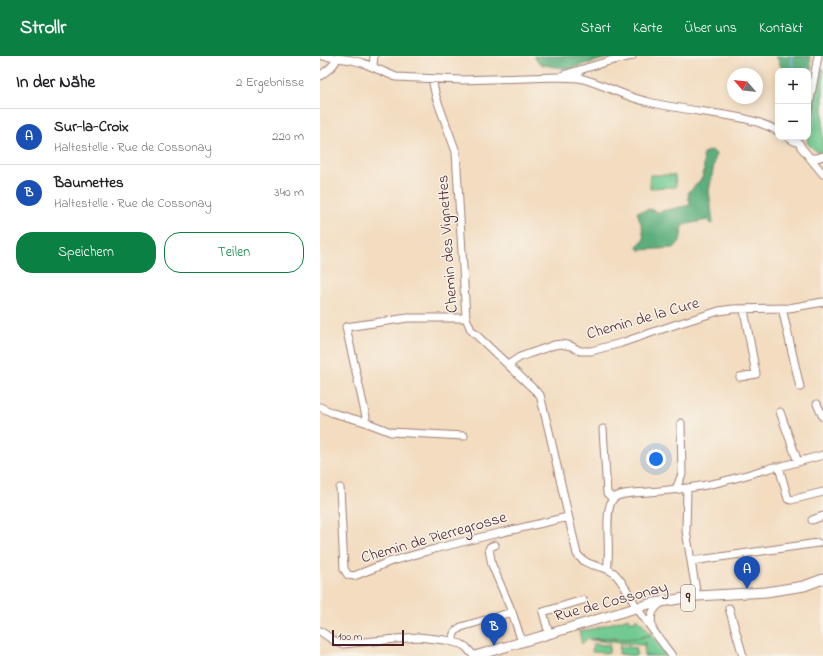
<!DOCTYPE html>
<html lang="de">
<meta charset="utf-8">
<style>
body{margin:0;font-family:"Indie Flower",sans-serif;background:#f2f2f2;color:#202124}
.controls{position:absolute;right:12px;top:12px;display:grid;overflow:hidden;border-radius:8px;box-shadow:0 2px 10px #0003}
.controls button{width:36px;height:36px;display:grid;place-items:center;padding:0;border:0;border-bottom:1px solid #e0e0e0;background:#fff;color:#202124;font:20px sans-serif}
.compass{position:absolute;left:407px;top:12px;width:36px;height:36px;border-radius:50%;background:#fff;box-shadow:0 2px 10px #0003;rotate:298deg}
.scale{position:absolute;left:12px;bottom:10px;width:72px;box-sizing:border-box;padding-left:4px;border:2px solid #4a1f2b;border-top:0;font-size:11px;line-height:14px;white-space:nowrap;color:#4a1f2b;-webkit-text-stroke:3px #f7f3e8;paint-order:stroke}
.you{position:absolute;left:336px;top:403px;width:14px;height:14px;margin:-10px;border:3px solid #fff;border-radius:50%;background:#1a73e8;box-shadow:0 0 0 6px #1a73e833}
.badge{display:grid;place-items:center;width:26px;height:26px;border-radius:50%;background:#0b8043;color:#fff;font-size:13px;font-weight:700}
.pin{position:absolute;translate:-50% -33px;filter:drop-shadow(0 1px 2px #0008)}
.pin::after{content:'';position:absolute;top:21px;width:14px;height:12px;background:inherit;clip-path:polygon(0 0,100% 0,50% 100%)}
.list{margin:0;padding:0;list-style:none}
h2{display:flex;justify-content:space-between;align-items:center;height:52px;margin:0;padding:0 16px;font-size:17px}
h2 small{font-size:13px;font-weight:400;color:#757577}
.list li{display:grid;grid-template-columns:26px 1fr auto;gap:12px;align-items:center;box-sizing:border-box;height:56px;padding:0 16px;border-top:1px solid #e0e0e0}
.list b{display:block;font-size:15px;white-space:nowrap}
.list p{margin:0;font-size:13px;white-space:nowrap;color:#757577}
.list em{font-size:13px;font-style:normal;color:#757577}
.actions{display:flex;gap:8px;padding:12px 16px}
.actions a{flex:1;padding:9px 0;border:1px solid #0b8043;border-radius:16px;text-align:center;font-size:14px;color:#0b8043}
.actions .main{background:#0b8043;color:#fff}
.map{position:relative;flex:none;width:503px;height:600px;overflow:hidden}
header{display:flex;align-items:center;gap:24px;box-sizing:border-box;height:56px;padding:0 20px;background:#0b8043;color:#fff}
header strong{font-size:19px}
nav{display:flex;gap:22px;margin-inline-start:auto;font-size:14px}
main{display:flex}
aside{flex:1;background:#fff}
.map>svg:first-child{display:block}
</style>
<header>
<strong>Strollr</strong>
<nav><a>Start</a><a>Karte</a><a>Über uns</a><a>Kontakt</a></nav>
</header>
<main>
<aside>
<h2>In der Nähe<small>2 Ergebnisse</small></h2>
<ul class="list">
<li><span class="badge" style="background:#1a4fb4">A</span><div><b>Sur-la-Croix</b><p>Haltestelle · Rue de Cossonay</p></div><em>220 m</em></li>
<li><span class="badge" style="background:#1a4fb4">B</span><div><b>Baumettes</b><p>Haltestelle · Rue de Cossonay</p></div><em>340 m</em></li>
</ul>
<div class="actions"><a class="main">Speichern</a><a>Teilen</a></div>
</aside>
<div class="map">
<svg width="503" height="600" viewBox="0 0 503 600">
<rect width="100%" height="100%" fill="#f7f3e8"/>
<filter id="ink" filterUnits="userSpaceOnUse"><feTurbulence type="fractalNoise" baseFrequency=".025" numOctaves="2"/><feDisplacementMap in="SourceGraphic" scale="8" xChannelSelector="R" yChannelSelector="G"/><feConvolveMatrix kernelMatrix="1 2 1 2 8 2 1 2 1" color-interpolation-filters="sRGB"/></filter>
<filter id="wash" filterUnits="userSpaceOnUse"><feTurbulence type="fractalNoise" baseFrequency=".012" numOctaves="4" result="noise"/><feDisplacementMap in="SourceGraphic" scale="16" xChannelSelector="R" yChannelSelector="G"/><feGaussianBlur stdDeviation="0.9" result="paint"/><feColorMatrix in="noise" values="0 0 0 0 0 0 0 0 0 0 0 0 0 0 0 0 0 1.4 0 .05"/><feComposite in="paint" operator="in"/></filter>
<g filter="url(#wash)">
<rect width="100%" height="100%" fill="#f3dcbf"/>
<path fill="#71ca91" stroke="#5e745e" d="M502,13h1v85h-3l-13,-11 2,-16 11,-55z
M330,119h25l1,12 -26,1z
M309,562v3h6l1,-3 7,6 8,10 -13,4 13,-3 16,20 -1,1h-22l1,-15 -1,4h-2l-53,-5c15,-3 35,3 49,-2l-15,1 -13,-1 -21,1h-2l-5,5 -3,-13 13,-2z
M273,588l17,1 -1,8 -17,-1z
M300,590l17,2 -1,8 -17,-2z"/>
<path fill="#5cae7b" stroke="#536653" d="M214,0h80l-45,13 -26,-4 -7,-5z
M456,0h34l2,16 -4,24v-25h-25z
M392,94l4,4 -7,37 4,32 -2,1 -4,-4 -24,5 -3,16 -6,7 -34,2 -4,-3 8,-8 -2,-12 -5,-15 13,-3 7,3 33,-7 -2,-12 14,-15 2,-8 -1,-17z"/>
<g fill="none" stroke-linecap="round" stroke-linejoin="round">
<path stroke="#82b4ef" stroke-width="1.5" d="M472,0l-1,2 2,7v4l2,2"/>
</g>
</g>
<g filter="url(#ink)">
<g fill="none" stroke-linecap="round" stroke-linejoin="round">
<g stroke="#9e7e75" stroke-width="9">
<path id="minor" d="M3,0l29,4 11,3 33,14 65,3 96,-3 22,1
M53,10l1,-10
M259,15v7c23,5 43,18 66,23 19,5 40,8 60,11 26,4 49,6 73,19
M243,19l46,-14 23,-5
M0,20c7,-6 14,-9 17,-18
M112,23l4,18 20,55 10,166 5,12 69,65 9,36 28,123c11,15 24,9 37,19 10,9 16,25 24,36 10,16 23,31 34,47
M488,55l10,-55
M468,81l6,4 5,2 2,4 22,27
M490,102h7l6,-2
M462,252l18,79
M188,309l12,-8 34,-12 7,-1 10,2 9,5h11l30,-8 56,-19 42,-13 14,-2 56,-1 34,-6
M420,321l16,-3 -12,-64
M497,348l6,13
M0,351l13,6 32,9 26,10 73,4
M460,356l18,50
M46,361l-20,-90 62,-9h58
M283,373l4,64 6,6
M459,411l9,32 3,1 32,-8
M20,432l4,81 4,6 6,1 35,-14 49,-14 48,-12 82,-19
M356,433l6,-15 -1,-51
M367,433l-1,42 10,60
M492,464l11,-4
M175,489l-5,2 -1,2 3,16 20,47 10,30
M372,505l126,-18
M287,513c1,-3 1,-6 1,-9 2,-14 -4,-51 5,-61 6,-7 26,-6 35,-7 20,-2 39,-3 58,-7 23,-4 46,-12 68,-18h5l44,-12
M409,552l14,48
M332,571c-2,-12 0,-17 10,-25
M0,575l16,11 6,2 76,-7 27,3 16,4 5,3 8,9
M229,578l-6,-22 40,-12
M133,586c0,-9 1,-10 8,-15l51,-15"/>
</g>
<g stroke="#9e7e75" stroke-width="11">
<path id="major" d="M155,600l174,-52 48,-8 69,-4 38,-6 19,-7"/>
</g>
<use href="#minor" stroke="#fff" stroke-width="7"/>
<use href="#major" stroke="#fff" stroke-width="9"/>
</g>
</g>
<g text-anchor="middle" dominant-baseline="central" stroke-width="3" stroke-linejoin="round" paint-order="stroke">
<rect fill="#f7f3e8" stroke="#7e5f64" stroke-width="1" x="361" y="529" width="14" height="26" rx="3"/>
<g font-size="15" font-weight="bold" fill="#4a1f2b">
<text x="368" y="542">9</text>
</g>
<g font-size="16" fill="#4a1f2b" stroke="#f7f3e8">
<text transform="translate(128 188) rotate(-94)">Chemin des Vignettes</text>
<text transform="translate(323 263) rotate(-16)">Chemin de la Cure</text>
<text transform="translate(114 482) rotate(-16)">Chemin de Pierregrosse</text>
<text transform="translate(291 546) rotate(-15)">Rue de Cossonay</text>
</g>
</g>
</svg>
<div class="controls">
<button>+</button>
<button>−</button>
</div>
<svg class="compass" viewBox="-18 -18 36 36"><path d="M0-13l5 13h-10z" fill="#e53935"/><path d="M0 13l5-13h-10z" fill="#757577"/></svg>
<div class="scale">100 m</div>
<div class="you"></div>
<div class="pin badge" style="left:427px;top:533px;background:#1a4fb4">A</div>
<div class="pin badge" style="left:174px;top:590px;background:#1a4fb4">B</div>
</div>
</main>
